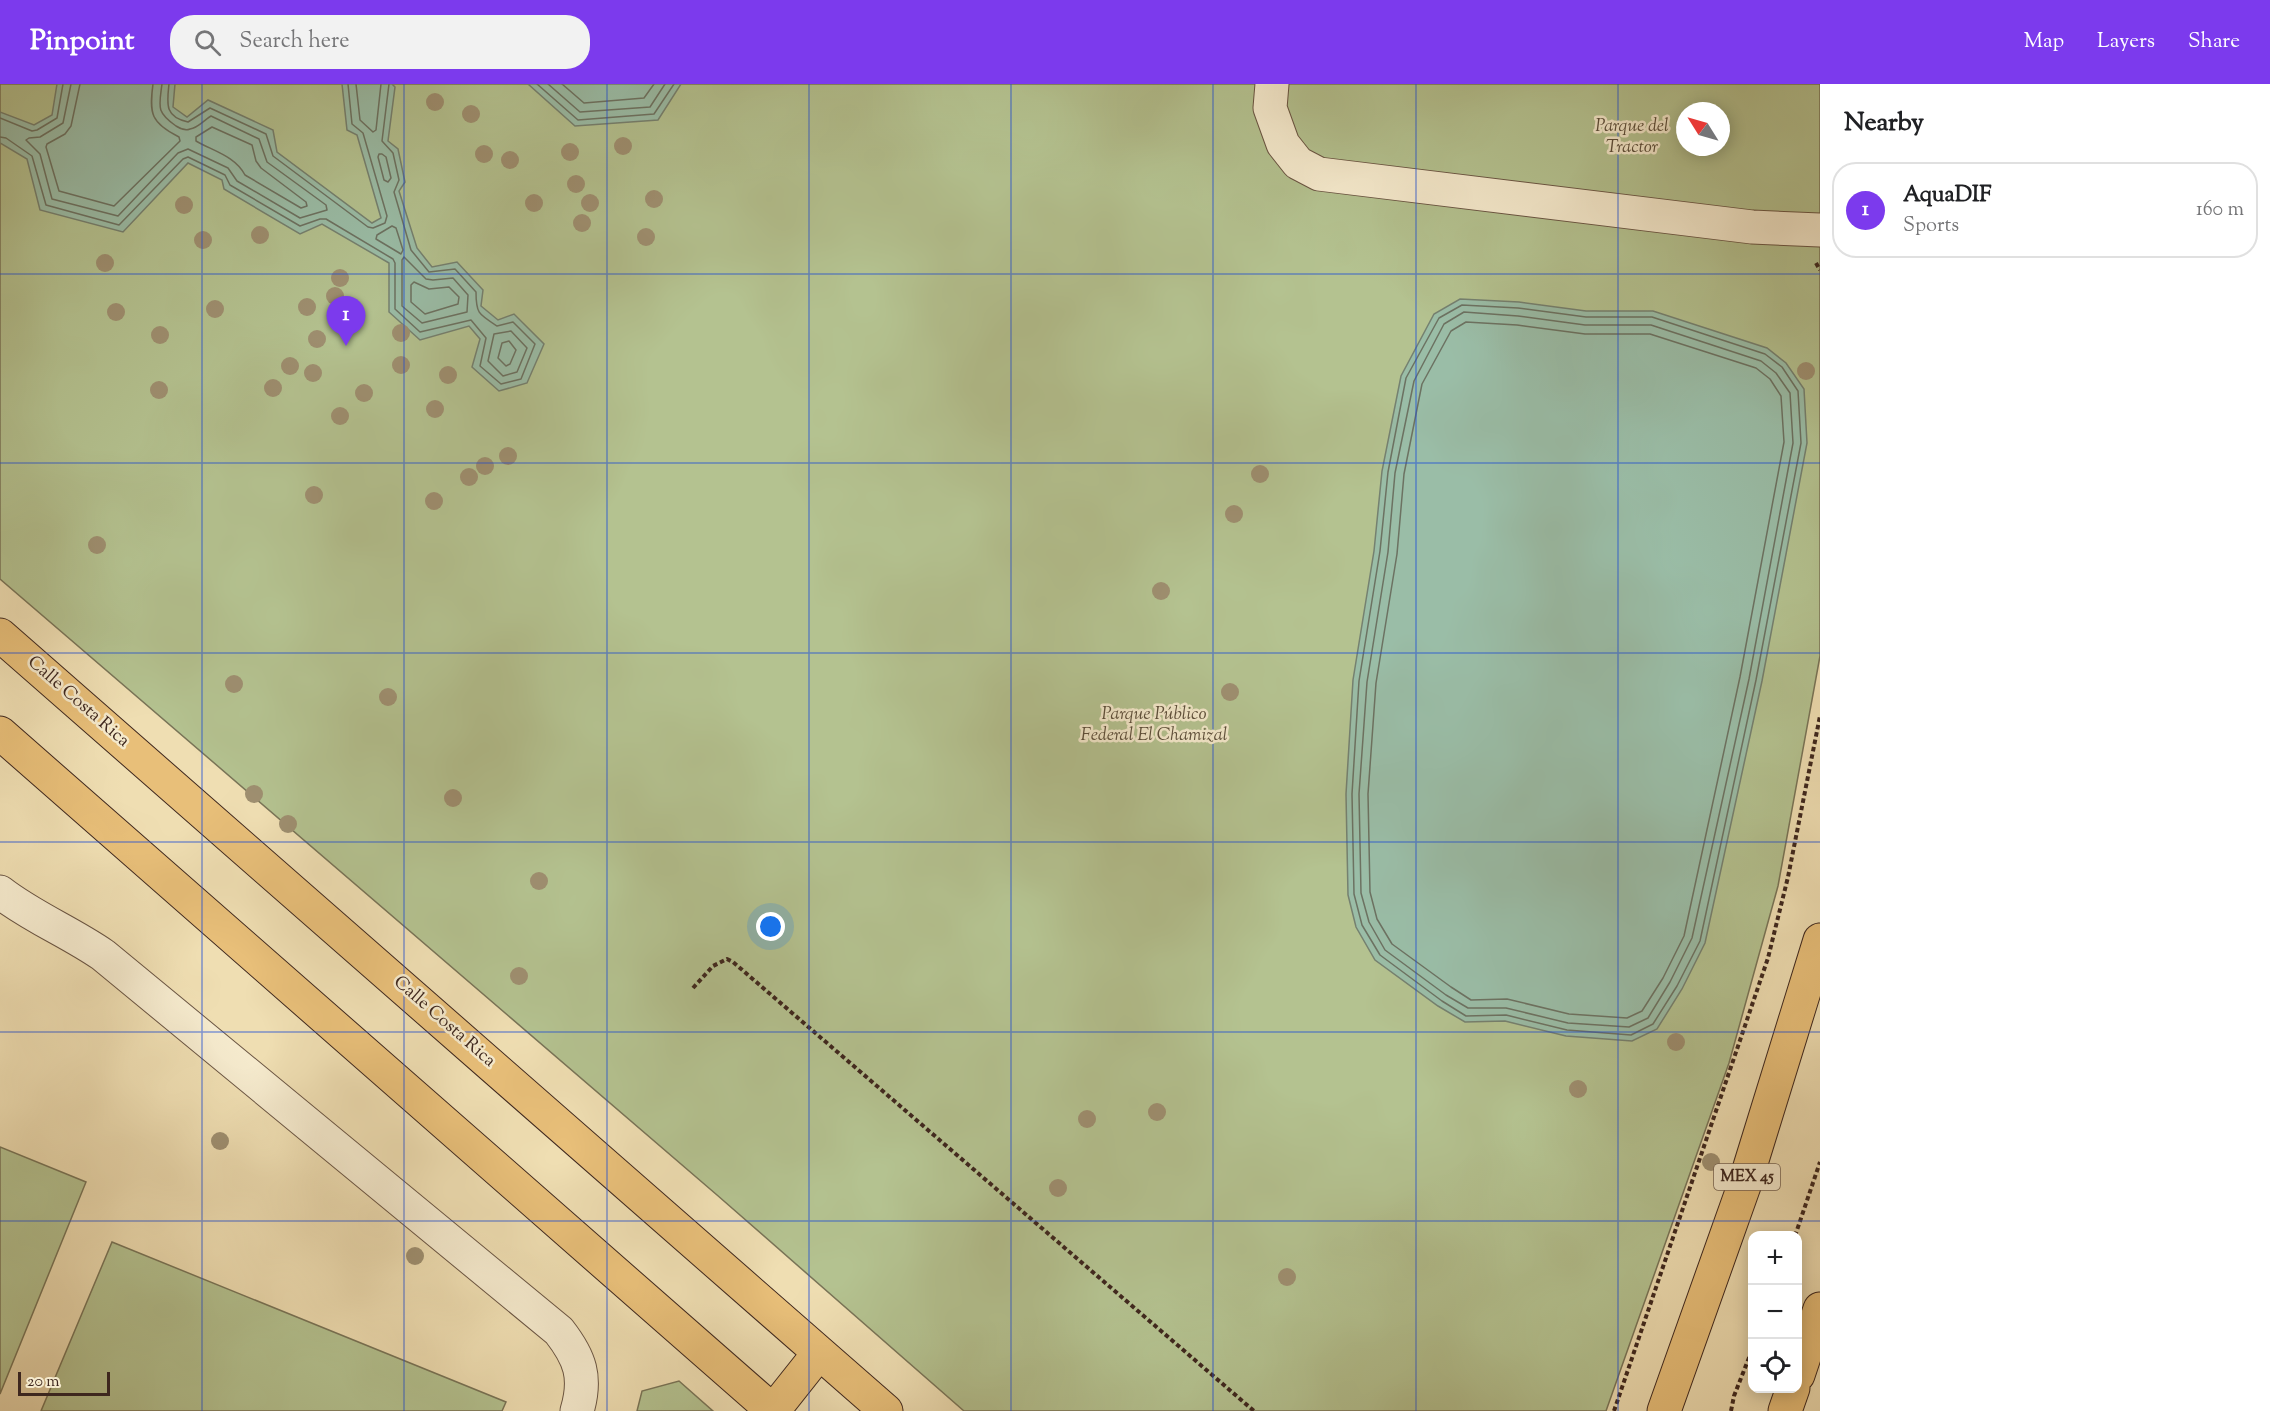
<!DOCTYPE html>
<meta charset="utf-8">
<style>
body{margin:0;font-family:"Sorts Mill Goudy",serif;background:#f2f2f2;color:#202124}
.controls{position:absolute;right:18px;bottom:18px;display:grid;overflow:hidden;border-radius:12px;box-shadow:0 3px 15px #0003}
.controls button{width:54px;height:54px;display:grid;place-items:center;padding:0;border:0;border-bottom:2px solid #e0e0e0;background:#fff;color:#202124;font:30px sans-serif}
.compass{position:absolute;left:1676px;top:18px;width:54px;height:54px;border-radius:50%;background:#fff;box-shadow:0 3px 15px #0003;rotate:307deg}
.scale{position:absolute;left:18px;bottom:15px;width:92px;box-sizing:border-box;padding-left:6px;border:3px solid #3e271e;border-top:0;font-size:16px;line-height:21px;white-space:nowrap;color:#3e271e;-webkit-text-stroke:4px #f5eacd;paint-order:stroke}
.you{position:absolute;left:771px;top:843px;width:21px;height:21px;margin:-15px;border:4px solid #fff;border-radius:50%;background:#1a73e8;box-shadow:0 0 0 9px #1a73e833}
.badge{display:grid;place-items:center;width:39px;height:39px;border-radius:50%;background:#7c3aed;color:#fff;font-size:20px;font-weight:700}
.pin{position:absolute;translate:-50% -50px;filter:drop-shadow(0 2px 3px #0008)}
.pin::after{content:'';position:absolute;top:32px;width:21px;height:18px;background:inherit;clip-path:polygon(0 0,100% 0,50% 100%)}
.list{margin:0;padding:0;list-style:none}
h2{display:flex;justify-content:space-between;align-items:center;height:78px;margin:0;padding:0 24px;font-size:26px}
h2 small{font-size:20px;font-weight:400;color:#757577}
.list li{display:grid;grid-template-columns:39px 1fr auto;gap:18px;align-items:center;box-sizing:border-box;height:96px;margin:0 12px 12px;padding:0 12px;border:2px solid #e0e0e0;border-radius:24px}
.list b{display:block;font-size:22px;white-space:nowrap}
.list p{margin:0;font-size:20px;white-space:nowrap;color:#757577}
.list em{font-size:20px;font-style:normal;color:#757577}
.icon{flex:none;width:33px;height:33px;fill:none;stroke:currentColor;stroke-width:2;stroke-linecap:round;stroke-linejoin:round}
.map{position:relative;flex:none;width:1820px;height:1327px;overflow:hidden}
header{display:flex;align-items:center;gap:36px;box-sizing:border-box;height:84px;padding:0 30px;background:#7c3aed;color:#fff}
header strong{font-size:28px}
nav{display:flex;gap:33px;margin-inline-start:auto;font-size:21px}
.search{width:420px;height:54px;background:#f2f2f2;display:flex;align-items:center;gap:15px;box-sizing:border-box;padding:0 21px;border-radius:24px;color:#757577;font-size:22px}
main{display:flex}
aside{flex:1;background:#fff}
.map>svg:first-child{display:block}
</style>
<header>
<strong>Pinpoint</strong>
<div class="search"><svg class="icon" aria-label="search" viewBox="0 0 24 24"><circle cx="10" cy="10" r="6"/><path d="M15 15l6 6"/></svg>Search here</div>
<nav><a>Map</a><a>Layers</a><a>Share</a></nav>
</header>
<main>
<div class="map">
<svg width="1820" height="1327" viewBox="0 0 1820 1327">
<rect width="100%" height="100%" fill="#efdeb2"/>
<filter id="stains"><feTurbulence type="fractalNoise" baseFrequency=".00333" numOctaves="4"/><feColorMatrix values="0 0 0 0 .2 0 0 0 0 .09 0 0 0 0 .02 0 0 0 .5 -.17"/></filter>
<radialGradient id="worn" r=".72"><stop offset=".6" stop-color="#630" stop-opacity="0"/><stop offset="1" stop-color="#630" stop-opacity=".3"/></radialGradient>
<path fill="#b4c290" stroke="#797457" stroke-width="1.5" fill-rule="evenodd" d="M0,0h1820v572l-42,230 -49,177 -123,348h-642l-247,-216 -717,-616zM1685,27h36v36h-36z
M0,1063l86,35 -86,212z
M112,1158l394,160 -4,9h-461z
M679,1297l34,30h-76l5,-20z"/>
<path fill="#9abda7" stroke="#758170" stroke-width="1.5" d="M57,0h118l-2,23 14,10 21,-17 65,30 4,22 95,71 9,-5 -24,-83 -10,-5 -5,-46h50l3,3 -7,54 10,8 7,33 -6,9 18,57 15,19 25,-5 26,28 -2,16 17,14 16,-6 30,30 -17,39 -28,8 -27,-24 8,-28 -11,-13 -49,14 -31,-28v-49l-67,-39 -22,10 -76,-45 -2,-9 -34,-17 -65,69 -83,-22 -13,-51 -27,-16v-31l34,13 18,-10z
M528,0h153l-23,36 -83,6z
M1460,215l59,3 67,9h67l114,37 19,15 18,26 3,54 -45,238 -57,262 -23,46 -25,40 -25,12 -66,-5 -61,-15 -40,1 -27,-16 -63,-46 -19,-33 -8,-32 -2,-101 7,-114 21,-129 8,-80 19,-95 33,-62z"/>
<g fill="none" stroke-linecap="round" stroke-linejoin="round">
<path stroke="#6c7262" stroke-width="1.5" d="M71,0l-8,39 -23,14 -11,1 -3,2 14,14 12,45 66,17 60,-63 10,-4 40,19 9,13 63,37 27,-8 -1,-5 -59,-43 -8,-23 -48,-23c-7,4 -13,12 -21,13 -5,2 -9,0 -14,-3 -20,-14 -17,-19 -14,-42
M80,0l-9,42 -6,8 -18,10 -1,3 13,44 55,15 66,-65 -1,-4c-28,-14 -30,-23 -26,-53
M169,0c-2,19 -5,33 19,38l22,-14 56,26 7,22 95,71 5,1 12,-5 2,-7 -24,-83 -11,-9 -4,-40
M356,0l4,36 13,12 3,-2 5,-46
M537,0l41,36 76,-6 20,-30
M548,0l32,28 70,-5 15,-23
M562,0l22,19 60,-5 10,-14
M0,34l32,13 5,-1 20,-12 6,-34
M212,43l40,18 4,16 5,7 45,34 1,4 -6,2 -56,-33c-10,-19 -32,-24 -49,-34v-4z
M0,53l6,1 26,18 14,49 73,20 64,-66 5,-2 37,18 5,10 70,41 20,-7h6l67,40 2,4v46l25,23 51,-12 15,18 -6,28 21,18 20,-5 14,-35 -22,-22 -16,4c-19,-12 -21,-13 -21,-34l-21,-23 -26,3 -18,-22 -17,-58 5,-12 -6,-27 -11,-12 7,-57
M379,70h3l4,3 5,21 -3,4 -4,-2 -6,-23z
M392,142l4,2 7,22 -2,4 -25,-15 1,-4z
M404,173l22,22 7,1 20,-2 15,17 -1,17 -45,11 -20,-17v-46z
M414,198l15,7 20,-2 10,10 -1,7 -33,10 -14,-12v-17z
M1462,221l56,3 68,9h66l113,37 17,13 16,24 3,52 -45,237 -56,261 -23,45 -24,38 -22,11 -64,-5 -61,-15 -40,1 -24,-15 -62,-46 -18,-30 -8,-31 -2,-100 7,-113 21,-130 8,-79 18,-94 33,-60z
M1464,228l54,4 67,9h66l110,36 15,12 14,20 3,50 -44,236 -57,259 -22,44 -22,36 -19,9 -61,-4 -62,-15h-38l-22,-13 -61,-45 -16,-28 -8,-29 -2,-99 8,-112 21,-130 7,-79 19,-92 30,-57z
M1466,238l51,3 68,9h65l106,34 14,11 11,17 3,46 -44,235 -56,259 -21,42 -21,33 -15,7 -58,-4 -62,-15 -36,1 -20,-13 -59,-43 -15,-25 -7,-27 -2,-98 8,-111 21,-129 7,-80 18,-90 29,-53z
M511,247l16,17 -10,24 -14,4 -15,-15 6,-27z
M509,257l7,9 -6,14 -4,2 -8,-8 4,-15z"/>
<g stroke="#6a5543" stroke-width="35">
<path id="minor" d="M1272,0l-2,24 13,36 15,19 21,11 433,53 68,3
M0,808c32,25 70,40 103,63l456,376c21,27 28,46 18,80"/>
</g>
<g stroke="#3e271e" stroke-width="35">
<path id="major" d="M0,551l886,776
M0,649l773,678
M1798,1291l22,-66
M773,1327l46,-58
M1664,1327l80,-225 76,-246
M1785,1327l8,-23"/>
</g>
<path stroke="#3e271e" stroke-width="4" stroke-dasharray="4.5 3" stroke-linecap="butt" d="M1816,179l4,7
M693,904l20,-22 14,-7 6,3 521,449
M1795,1152l25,-74
M1614,1327l154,-453 20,-81 32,-161
M1731,1327l3,-15 18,-46"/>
<use href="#minor" stroke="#f5eacd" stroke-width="33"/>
<use href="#major" stroke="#e8bf79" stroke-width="33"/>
</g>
<g fill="#9e8f70">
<circle cx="435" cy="18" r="9"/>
<circle cx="471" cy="30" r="9"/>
<circle cx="623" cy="62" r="9"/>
<circle cx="570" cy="68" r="9"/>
<circle cx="484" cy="70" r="9"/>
<circle cx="510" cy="76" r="9"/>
<circle cx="576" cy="100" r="9"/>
<circle cx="654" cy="115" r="9"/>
<circle cx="534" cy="119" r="9"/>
<circle cx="590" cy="119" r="9"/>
<circle cx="184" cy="121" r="9"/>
<circle cx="582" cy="139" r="9"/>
<circle cx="260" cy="151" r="9"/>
<circle cx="646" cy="153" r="9"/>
<circle cx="203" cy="156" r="9"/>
<circle cx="105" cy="179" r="9"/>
<circle cx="340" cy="194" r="9"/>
<circle cx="335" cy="212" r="9"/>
<circle cx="307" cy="223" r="9"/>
<circle cx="215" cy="225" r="9"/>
<circle cx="116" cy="228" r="9"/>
<circle cx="401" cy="249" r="9"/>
<circle cx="160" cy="251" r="9"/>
<circle cx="317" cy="255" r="9"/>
<circle cx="401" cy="281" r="9"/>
<circle cx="290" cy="282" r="9"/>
<circle cx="1806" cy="287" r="9"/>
<circle cx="313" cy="289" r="9"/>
<circle cx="448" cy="291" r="9"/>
<circle cx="273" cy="304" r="9"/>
<circle cx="159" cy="306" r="9"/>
<circle cx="364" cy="309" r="9"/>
<circle cx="435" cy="325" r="9"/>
<circle cx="340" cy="332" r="9"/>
<circle cx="508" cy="372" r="9"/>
<circle cx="485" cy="382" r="9"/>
<circle cx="1260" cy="390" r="9"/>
<circle cx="469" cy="393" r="9"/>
<circle cx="314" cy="411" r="9"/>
<circle cx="434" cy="417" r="9"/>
<circle cx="1234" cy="430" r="9"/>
<circle cx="97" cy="461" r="9"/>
<circle cx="1161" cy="507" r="9"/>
<circle cx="234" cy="600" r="9"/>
<circle cx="1230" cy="608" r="9"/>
<circle cx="388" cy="613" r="9"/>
<circle cx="254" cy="710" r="9"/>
<circle cx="453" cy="714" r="9"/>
<circle cx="288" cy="740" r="9"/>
<circle cx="539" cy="797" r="9"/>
<circle cx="519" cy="892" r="9"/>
<circle cx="1676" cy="958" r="9"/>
<circle cx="1578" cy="1005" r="9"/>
<circle cx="1157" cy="1028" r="9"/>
<circle cx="1087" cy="1035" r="9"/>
<circle cx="220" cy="1057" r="9"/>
<circle cx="1711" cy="1078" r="9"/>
<circle cx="1058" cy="1104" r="9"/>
<circle cx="415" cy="1172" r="9"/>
<circle cx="1287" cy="1193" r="9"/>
</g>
<path fill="none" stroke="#1d4ed8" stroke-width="1.5" stroke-opacity="0.55" d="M202,0v1327M404,0v1327M607,0v1327M809,0v1327M1011,0v1327M1213,0v1327M1416,0v1327M1618,0v1327M0,190h1820M0,379h1820M0,569h1820M0,758h1820M0,948h1820M0,1137h1820"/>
<g text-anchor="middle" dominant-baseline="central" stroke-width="5" stroke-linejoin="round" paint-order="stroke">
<rect fill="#f5eacd" stroke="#756252" stroke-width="1.5" x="1714" y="1080" width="66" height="26" rx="4.5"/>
<g font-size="16" font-weight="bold" fill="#3e271e">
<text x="1747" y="1093">MEX 45</text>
</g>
<g font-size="18" font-style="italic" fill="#5c4e3a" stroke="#f5eacd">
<text x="1632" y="43">Parque del<tspan x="1632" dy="21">Tractor</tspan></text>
<text x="1154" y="631">Parque Público<tspan x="1154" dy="21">Federal El Chamizal</tspan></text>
</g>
<g font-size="18" fill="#3e271e" stroke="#f5eacd">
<text transform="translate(78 618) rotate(41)">Calle Costa Rica</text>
<text transform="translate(444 938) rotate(41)">Calle Costa Rica</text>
</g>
</g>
<rect width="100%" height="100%" filter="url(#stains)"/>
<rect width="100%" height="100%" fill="url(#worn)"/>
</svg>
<div class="controls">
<button>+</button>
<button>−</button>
<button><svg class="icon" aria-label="locate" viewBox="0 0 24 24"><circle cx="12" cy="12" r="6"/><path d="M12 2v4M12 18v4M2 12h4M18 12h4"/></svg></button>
</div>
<svg class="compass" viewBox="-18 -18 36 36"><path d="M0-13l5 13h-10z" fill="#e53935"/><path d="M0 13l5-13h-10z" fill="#757577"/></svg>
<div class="scale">20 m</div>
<div class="you"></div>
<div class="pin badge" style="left:346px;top:262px">1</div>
</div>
<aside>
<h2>Nearby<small></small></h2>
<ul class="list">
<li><span class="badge">1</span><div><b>AquaDIF</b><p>Sports</p></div><em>160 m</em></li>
</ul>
</aside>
</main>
